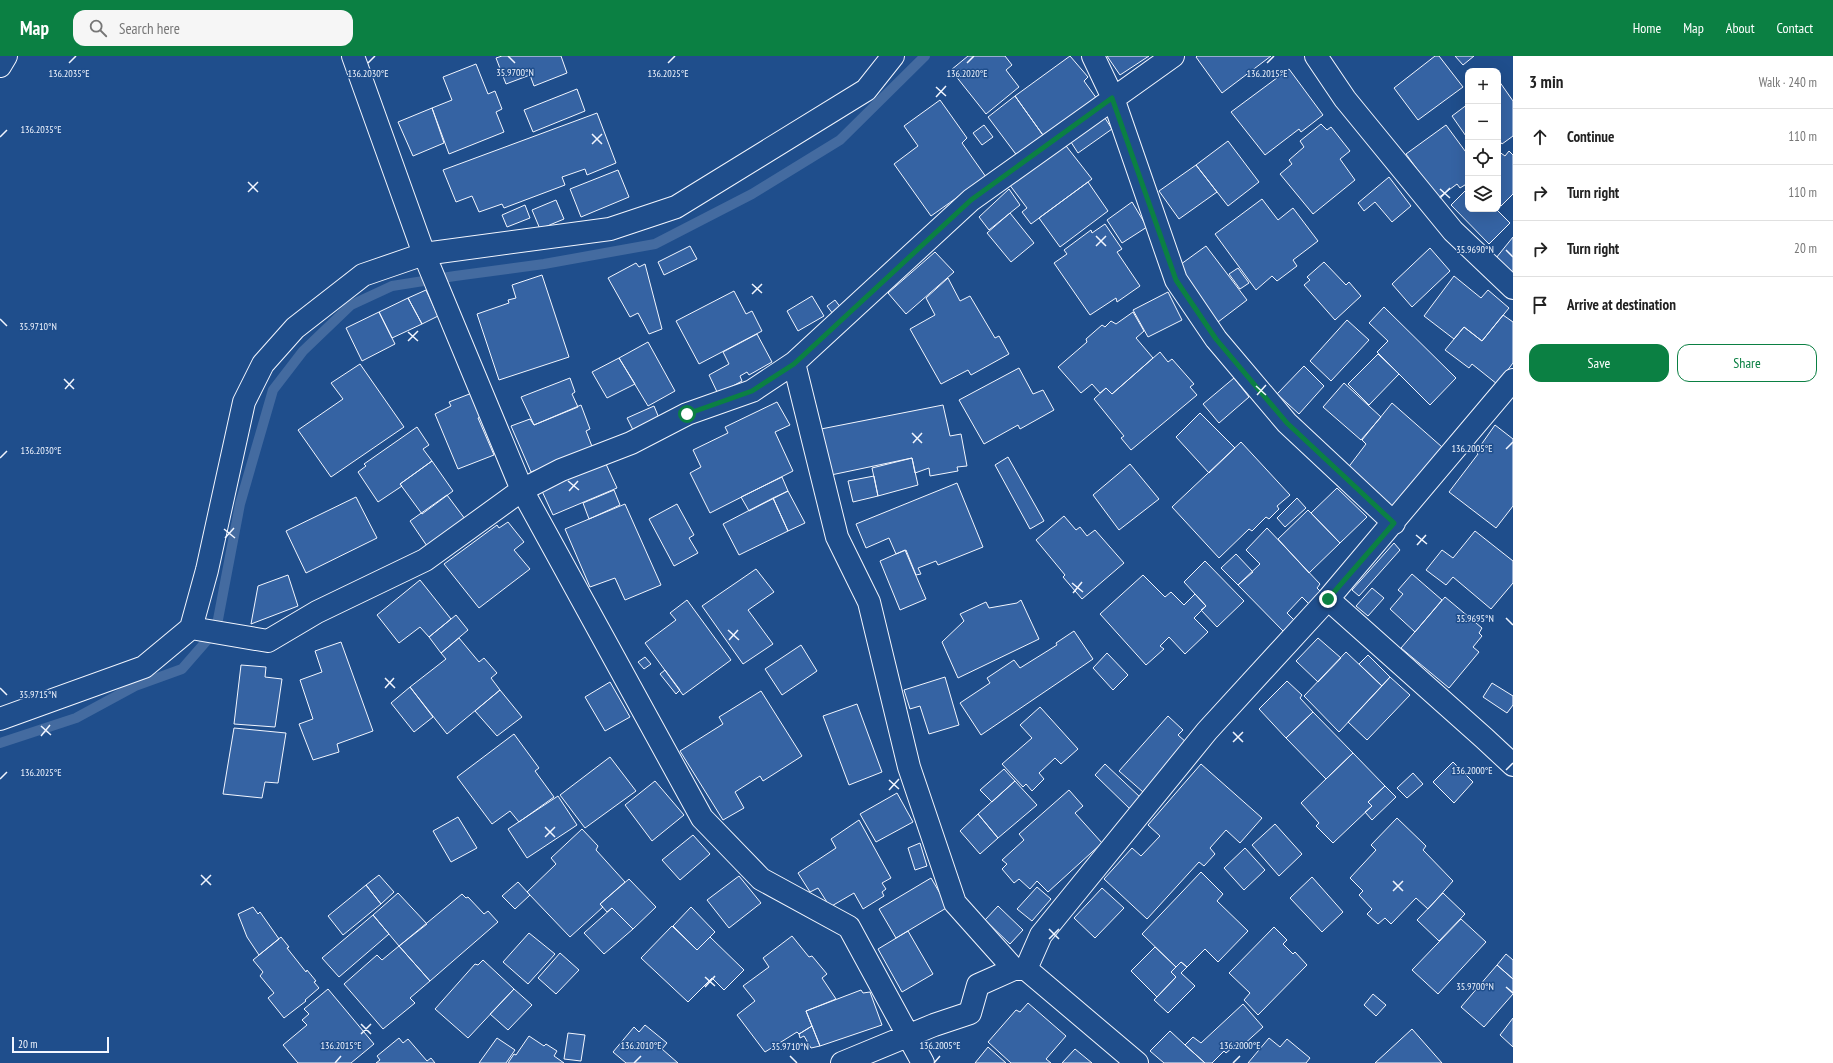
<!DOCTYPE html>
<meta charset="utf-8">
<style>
body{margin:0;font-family:"PT Sans Narrow",sans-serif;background:#f6f6f6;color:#222}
.controls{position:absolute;right:12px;top:12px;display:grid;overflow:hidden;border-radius:8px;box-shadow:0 4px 16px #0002}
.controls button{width:36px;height:36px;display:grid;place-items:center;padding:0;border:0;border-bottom:1px solid #e0e0e0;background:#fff;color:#222;font:20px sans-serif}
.scale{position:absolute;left:12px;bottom:10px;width:97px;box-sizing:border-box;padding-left:4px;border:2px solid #f2f6ff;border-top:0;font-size:11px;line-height:14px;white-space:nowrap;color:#f2f6ff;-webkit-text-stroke:3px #1f4e8c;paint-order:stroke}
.stop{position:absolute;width:12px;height:12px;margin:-9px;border:3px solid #0b8043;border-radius:50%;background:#fff}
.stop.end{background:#0b8043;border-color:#fff;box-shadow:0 1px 4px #0008}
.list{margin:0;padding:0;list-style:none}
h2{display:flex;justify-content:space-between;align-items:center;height:52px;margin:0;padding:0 16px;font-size:17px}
h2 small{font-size:13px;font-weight:400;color:#767676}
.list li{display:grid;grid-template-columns:26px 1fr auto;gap:12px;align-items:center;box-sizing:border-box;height:56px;padding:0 16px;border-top:1px solid #e0e0e0}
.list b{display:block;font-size:15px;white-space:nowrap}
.list em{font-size:13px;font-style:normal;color:#767676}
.actions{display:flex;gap:8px;padding:12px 16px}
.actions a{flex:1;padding:9px 0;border:1px solid #0b8043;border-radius:12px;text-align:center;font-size:14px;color:#0b8043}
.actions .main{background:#0b8043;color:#fff}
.icon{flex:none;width:22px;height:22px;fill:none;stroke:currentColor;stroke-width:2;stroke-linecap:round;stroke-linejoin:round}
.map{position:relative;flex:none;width:1513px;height:1007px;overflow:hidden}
header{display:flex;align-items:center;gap:24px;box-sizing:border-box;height:56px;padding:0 20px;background:#0b8043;color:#fff}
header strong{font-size:19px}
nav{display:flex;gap:22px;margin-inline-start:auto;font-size:14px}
.search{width:280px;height:36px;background:#f6f6f6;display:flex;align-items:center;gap:10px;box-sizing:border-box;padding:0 14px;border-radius:12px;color:#767676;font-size:15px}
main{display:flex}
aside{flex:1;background:#fff}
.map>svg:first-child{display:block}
</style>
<header>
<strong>Map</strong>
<div class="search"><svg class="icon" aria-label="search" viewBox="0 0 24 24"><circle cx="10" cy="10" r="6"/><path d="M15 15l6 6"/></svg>Search here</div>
<nav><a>Home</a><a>Map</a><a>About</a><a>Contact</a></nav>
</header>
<main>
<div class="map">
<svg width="1513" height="1007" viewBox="0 0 1513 1007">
<rect width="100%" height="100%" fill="#1f4e8c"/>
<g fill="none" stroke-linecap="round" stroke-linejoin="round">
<path stroke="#446ba0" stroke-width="10" d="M0,687l76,-25 59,-32 47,-17 34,-39 24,-126 33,-114 30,-39 48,-46 41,-19 63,-10 89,-12 111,-20 97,-50 88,-54 85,-84"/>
</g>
<path fill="#3563a3" stroke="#f2f6ff" d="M502,0h59l6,17 -33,13 -4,-11 -24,9 -10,-26z
M968,0h37l7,9 -6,5 13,17 -33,27 -35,-44z
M1070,0l18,21 -4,4 13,18 -52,39 -30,-42z
M1107,0h42l-29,19z
M1197,0h74l-49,37 -26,-36z
M1435,0h4l24,31 -45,33 -24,-32z
M1455,0h19l-11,9z
M476,8l12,30 7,-3 7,18 -6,3 8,20 -55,22 -17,-46 20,-8 -9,-23z
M1289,13l34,46 -22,17 -2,-3 -34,26 -34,-43z
M1499,25l14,20v35l-11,8 -4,-5z
M577,33l8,22 -52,21 -9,-22z
M1015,40l30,42 -27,19 -30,-40z
M940,44l27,38 -5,5 24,34 -55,39 -37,-52 24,-18 -14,-20z
M1468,48v35l-16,-23z
M432,52l12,35 -31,13 -15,-34z
M597,57l19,50 -29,12 -2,-6 -23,8 3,8 -61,23 -2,-4 -23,8 -7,-16 -16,6 -13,-32z
M1103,59l9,14 -34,24 -9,-14z
M1321,68l6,6 4,-3 19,24 -10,8 15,21 -42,34 -33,-40 12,-10 -3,-4 15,-13 -4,-6z
M984,69l9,12 -11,8 -9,-12z
M1446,69l22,30v28l-8,5 -3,-4 -19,14 -32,-44z
M1228,85l31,41 -31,24 -32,-41z
M1063,86l29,37 -61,45 -9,-12 5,-4 -18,-24z
M1498,95l7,5 4,-5 4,4v39l-12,12 -3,-3z
M1196,109l21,27 -38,27 -20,-28z
M618,114l11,27 -48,20 -11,-28z
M1389,121l22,29 -19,16 -17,-20 -11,9 -6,-8z
M1088,126l20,29 -48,36 -21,-29z
M1468,132v21h28l14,14 -21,21 -38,-39z
M1009,133l11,16 -31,25 -10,-13z
M1262,143l16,21 15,-12 25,33 -25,19 4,6 -20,15 -5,-5 -16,14 -41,-56z
M556,144l8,19 -24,10 -8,-19z
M1132,146l15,25 -25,16 -15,-23z
M525,149l5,13 -23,9 -5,-12z
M1010,157l24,30 -23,19 -24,-29z
M1105,168l17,25 -5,3 23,34 -23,16 -1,-4 -26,17 -36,-52 13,-9 -3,-4 27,-20 1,3z
M1513,181v43l-21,-17z
M690,190l7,13 -33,16 -6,-13z
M1206,190l41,54 -29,22 -41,-55z
M1430,192l20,23 -38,36 -20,-23z
M935,196l19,20 -48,42 -18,-21z
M1324,206l22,23 3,-3 12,14 -26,24 -31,-35 6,-5 -3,-3z
M636,207l3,4 6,-3 17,65 -13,5 -11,-21 -8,4 -22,-39z
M1238,212l11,15 -9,6 -11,-15z
M542,219l27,82 -70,23 -22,-66 32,-11 -1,-3 8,-2 -4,-13z
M1454,220l27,22 7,-8 21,18 -27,33 -18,-14 -10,12 -30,-23z
M948,222l12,23 10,-5 25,42 4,-2 10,18 -38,21 -3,-5 -27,14 -31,-55 25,-14 -9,-17z
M426,234l12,26 -16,8 -14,-26z
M734,235l12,23 6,-3 10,20 -63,33 -23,-43z
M1168,236l14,28 -34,17 -15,-27z
M812,240l12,20 -26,15 -11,-20z
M408,242l14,26 -30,14 -13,-26z
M835,244l6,8 -8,6 -6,-8z
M1384,251l72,71 -26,27 -53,-53 11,-11 -19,-18z
M379,256l16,32 -33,17 -16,-33z
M1133,256l11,19 -8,7 17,20 -41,36 -6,-6 -6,5 -8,-9 -11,9 -23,-26 29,-25 -1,-3 16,-14 3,2 6,-6 5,3z
M1503,259l10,7v41l-16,21 -25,-20 -3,4 -24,-18 19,-23 18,14z
M1347,264l22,20 -38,41 -21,-20z
M757,278l15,28 -23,13 -2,-3 -7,4 2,5 -24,13 -9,-19 20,-11 -6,-12z
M648,286l27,49 -27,15 -29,-48z
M1160,296l8,10 4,-3 22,25 -4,3 7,8 -66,55 -10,-12 3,-2 -30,-37 12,-11 6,6z
M1378,298l21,20 -30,31 -21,-21z
M619,302l16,26 -28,14 -15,-26z
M360,308l44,63 -73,50 -33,-47 45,-31 -12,-16z
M1304,310l20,20 -25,28 -22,-20z
M1019,312l14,26 10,-4 11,20 -34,19 -2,-4 -34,19 -25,-44z
M570,322l5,14 -3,2 6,13 -44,18 -13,-28z
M1234,322l15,19 -30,26 -16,-19z
M1344,327l37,34 -20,23 -38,-33z
M472,337l10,23 -4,2 16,37 -36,14 -23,-55 16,-8 -2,-4z
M777,346l13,23 -15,7 18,39 -83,42 -20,-40 11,-6 -8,-17 35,-17 -3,-6z
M1392,347l50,44 -49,61 -46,-39 19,-25 -4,-4z
M581,349l9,24 -4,2 7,18 -62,23 -20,-46 19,-7 4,6z
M943,349l7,31 11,-2 6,32 -10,1 1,4 -28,5 -1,-8 -14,5 -3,-15 -81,17 -10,-46z
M654,350l5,12 -26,12 -6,-12z
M1200,357l35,35 -26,25 -33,-36z
M1495,369l18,14v67l-17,22 -47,-36 29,-38 -2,-2z
M417,371l12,18 -6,4 9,12 -32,23 2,2 -24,16 -20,-30 8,-6 -2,-2z
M1241,386l49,53 -13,11 2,3 -10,10 -3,-2 -14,14 -3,-2 -30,29 -47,-51z
M1008,401l36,64 -14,8 -35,-64z
M912,402l6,27 -40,11 -6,-28z
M432,405l21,30 -31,23 -22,-30z
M606,408l11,24 -64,27 -12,-26z
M1130,408l29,35 -40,31 -26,-35z
M874,420l4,20 -25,6 -5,-21z
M782,421l6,14 -39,20 -8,-14z
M957,427l26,64 -45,18 -2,-4 -18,7 3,6 -5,1 -10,-25 -10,4 -7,-16 -23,10 -10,-24z
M1337,432l30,29 -27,26 -29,-30z
M614,434l6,15 -31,14 -6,-16z
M788,435l17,32 -17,8 -15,-33z
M447,439l18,24 -38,27 -17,-25z
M356,441l21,41 -71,35 -20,-42z
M773,442l15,33 -49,24 -16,-31z
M1297,442l9,10 -21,19 -8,-9z
M625,448l36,81 -36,15 -10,-22 -25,9 -25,-58z
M677,448l17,31 -5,3 9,15 -24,13 -25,-47z
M1308,454l32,33 -31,30 -31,-34z
M1064,460l12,14 4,-3 7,9 8,-6 29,33 -42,36 -19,-22 2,-2 -29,-35z
M508,466l16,20 -10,8 16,19 -51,39 -35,-44 53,-39 2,3z
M1267,472l53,56 -3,4 4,4 -12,12 -7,-7 -15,16 8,8 -11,11 -46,-47 22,-21 -14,-14z
M1475,475l38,30v22l-22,26 -38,-32 -7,8 -20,-15 16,-20 11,8z
M1394,487l6,7 -41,46 -7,-6z
M905,494l21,49 -26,11 -20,-49z
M1236,498l17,18 -15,13 -17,-17z
M1205,505l39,40 -27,26 -16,-17 5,-4 -22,-24z
M756,513l18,23 -26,18 25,34 -30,20 -41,-58z
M1412,518l30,26 -27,32 -25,-23 13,-15 -5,-4z
M288,519l10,31 -47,18 7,-38z
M1143,519l22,22 6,-5 13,13 11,-11 11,12 -12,12 14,14 -23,22 -16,-17 -9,9 4,3 -18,16 -46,-51z
M420,524l31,39 -22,18 -9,-10 -21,16 -22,-28z
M1372,532l12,10 -16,18 -12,-10z
M1445,541l37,31 -3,5 3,3 -9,11 6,5 -30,36 -48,-40z
M687,544l44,60 -48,35 -38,-52 31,-23 -6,-7z
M1021,544l18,39 -81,39 -16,-36 22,-21 -4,-7 26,-12 3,6 28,-5z
M456,559l12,15 -27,23 -12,-16z
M1074,575l19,28 -112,76 -21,-32 30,-20 -3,-5 27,-18 6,8 37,-23 -1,-2z
M459,582l20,24 5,-4 13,15 -6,5 9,12 -53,44 -37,-47 36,-28 -5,-6z
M1318,582l23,20 -23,24 -22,-21z
M341,586l32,89 -36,13 2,8 -26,8 -14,-36 14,-5 -13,-39 22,-8 -7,-21z
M801,589l16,26 -35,24 -17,-26z
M1346,596l36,34 -43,46 -35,-36z
M1107,597l21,22 -15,15 -20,-22z
M1368,599l22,22 -8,9 -23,-22z
M645,601l6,7 -7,5 -6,-7z
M241,609l25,2 -1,10 17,2 -7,48 -41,-3z
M665,614l15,20 -4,4 -16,-20z
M945,621l14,48 -30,9 -9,-28 -10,3 -6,-19z
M1390,621l20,18 -43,45 -19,-18z
M1287,625l15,14 -2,3 13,14 -27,26 -27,-29z
M610,626l20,35 -25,14 -20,-34z
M1492,627l21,13v9l-6,8 -24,-16z
M410,631l23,30 -19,15 -23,-29z
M500,634l22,27 -25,19 -22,-25z
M761,635l41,65 -39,25 -3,-5 -25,16 9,16 -21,12 -43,-69 43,-27 -4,-7z
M857,648l25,68 -33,13 -26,-69z
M1040,651l38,42 -17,15 -6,-6 -16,15 5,6 -12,12 -6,-7 -3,3 -21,-23 30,-26 -12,-13z
M1313,656l40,41 -27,26 -40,-41z
M1168,660l15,14 -5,5 9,8 -44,49 -24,-21z
M234,672l52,5 -8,50 -13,-1 -3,16 -39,-4z
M514,678l25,34 -4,3 19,26 -35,25 -9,-11 -18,13 -35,-47z
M1353,697l32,33 -17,16 4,4 -39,37 -17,-17 3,-3 -18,-20z
M610,701l26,34 -51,37 -25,-33z
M1453,706l20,20 -19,21 -21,-21z
M1105,708l36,34 -11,11 -35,-34z
M1201,708l61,54 -22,25 -14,-13 -16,18 5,6 -11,12 -5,-4 -52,57 -43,-40 28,-31 9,8 19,-20 -12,-11z
M1004,713l11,12 -23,21 -12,-12z
M1413,717l10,11 -16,14 -10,-10z
M655,725l29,34 -32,26 -27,-36z
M1015,725l22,24 -39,33 -20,-24z
M1385,730l11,11 -24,23 -7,-8 7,-6 -4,-4z
M1069,734l14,16 -8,7 27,30 -54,49 -11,-11 -7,8 -11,-10 -5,4 -12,-14 5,-5 -5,-4 22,-20 -5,-6z
M897,737l16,29 -37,20 -16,-28z
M558,740l19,29 -50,33 -19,-29z
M978,758l20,24 -18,16 -20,-23z
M458,761l19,31 -26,14 -18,-31z
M1397,762l29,28 -3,4 30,31 -25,28 -12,-11 -25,26 -6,-6 -7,6 -11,-10 5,-5 -13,-14 4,-4 -13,-13 26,-28 -5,-5z
M859,764l32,58 -9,5 4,6 -4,3 2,4 -21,13 -9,-16 -24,14 -12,-19 -8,4 -12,-19 38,-25 -5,-9z
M1275,768l27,30 -23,22 -27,-31z
M582,773l16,17 -2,4 29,32 -25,22 3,3 -33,30 -43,-45 29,-28 -5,-6z
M693,779l17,19 -30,26 -18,-20z
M920,787l7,23 -12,4 -7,-22z
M1245,792l20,22 -21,20 -20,-22z
M1201,816l22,22 -6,7 31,30 -30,31 -13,-13 -18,18 -6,-5 -5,5 -34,-33z
M379,819l15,17 -13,12 -15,-19z
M739,820l22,27 -32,25 -22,-28z
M1312,821l31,35 -21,20 -32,-34z
M931,822l17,29 -52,31 -17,-29z
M629,823l27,28 -23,22 -21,-21 -5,4 -7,-8z
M518,826l12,13 -15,14 -13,-13z
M366,829l15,19 -38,31 -15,-19z
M1037,831l14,12 -19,22 -15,-12z
M1102,832l22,20 -29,30 -21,-20z
M398,837l29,31 -28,22 -26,-31z
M1443,837l22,21 -26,27 -22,-21z
M462,838l4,4 2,-1 16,17 4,-3 10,11 -68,59 -31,-35z
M998,850l25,24 -13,14 -25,-24z
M253,851l5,7 2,-2 19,27 -20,16 -12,-18 -9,-23z
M691,851l24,25 -18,18 -24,-24z
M612,852l21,21 -29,25 -20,-21z
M373,859l16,19 -50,43 -17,-19z
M1461,863l25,23 -48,52 -26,-24z
M672,870l25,24 13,-13 34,33 -20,20 -12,-12 -24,24 -47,-44z
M1274,871l13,13 -4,4 10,10 2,-2 12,13 -49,50 -14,-15 6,-7 -21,-20z
M908,875l25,43 -31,18 -24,-43z
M529,877l26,21 -27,30 -25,-22z
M792,880l17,21 3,-1 15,18 -5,4 14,21 -30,12 6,15 -13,8 -2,-2 -32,20 -28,-37 18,-14 -12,-15 26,-19 -6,-9z
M281,881l8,10 -2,1 19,24 1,-2 9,11 -2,1 5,6 -14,12 1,1 -22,17 -16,-20 6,-5 -14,-17 3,-4 -10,-12z
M399,890l31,35 -20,17 5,5 -32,26 -39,-45 33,-29 5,5z
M1155,891l21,20 -5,5 5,5 -19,20 -26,-26z
M560,897l19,17 -23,24 -18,-16z
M1506,898l7,6v19l-16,-14z
M483,904l31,29 -46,49 -33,-29 40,-45 3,1z
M1181,906l6,5 -6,6 14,13 -27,27 -14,-13 22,-23 -5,-5z
M1497,909l16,14v15l-29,33 -23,-20z
M328,933l46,55 -23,19h-53l-15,-18 24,-20 -5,-5 7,-6 -5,-5z
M514,933l18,16 -24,25 -18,-16z
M861,934l2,3 7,-1 12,33 -62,21 -14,-35z
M1373,938l13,11 -10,11 -12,-11z
M1028,947l38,33 -20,23 5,4h-40l-23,-21 28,-32 4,2z
M1243,948l20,23 -21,19 -4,-3 -12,10 -2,-2 -12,12h-7l-20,-18 8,-8 8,6z
M1513,962v29l-13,-12z
M645,969l22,18 -5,6 16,14h-52l-13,-11 21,-25 5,5z
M812,970l8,20 -9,2 -7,-12 -4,2 -1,-4z
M1412,973l30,34h-67z
M1170,975l15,14 20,18h-41l-14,-12z
M568,977l17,2 -4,26 -17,-2z
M529,980l15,10 2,-2 11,7 -3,5 10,7h-56l6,-9 2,1z
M399,982l4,5 5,-4 19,22 4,-3 4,5h-59l4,-3 -3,-4z
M497,982l18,12 -9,13h-27z
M1269,982l11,9 7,-8 23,19 -4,5h-58z
M988,991l18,16h-31z
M1075,993l17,14h-30z"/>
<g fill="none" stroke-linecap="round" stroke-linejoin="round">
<g stroke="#f2f6ff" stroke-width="24">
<path id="minor" d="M353,0l71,198 98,236 180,328 59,61 88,48 74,136
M1093,0l20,42 63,182 40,59 71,84 107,100
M1316,0l29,43 108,132 60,57
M0,10l6,-10
M794,307l43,174 32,65 40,165 46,136 59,66
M1328,543l156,139 29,27
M191,572l16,-58 37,-168 19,-38 32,-36 68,-53 61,-21 186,-25 66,-22 190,-117 27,-34
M0,663l144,-52 47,-39 77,13 49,-29 108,-52 97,-70 39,-20 70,-27 56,-29 65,-23 42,-28 177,-163 202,-144
M1026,913l15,-34 166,-204 121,-132 185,-219
M842,1007l92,-38 36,-12 8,-28 36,-16h12l111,94"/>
</g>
<use href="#minor" stroke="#1f4e8c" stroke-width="22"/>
</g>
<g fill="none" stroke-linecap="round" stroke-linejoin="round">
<path stroke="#0b8043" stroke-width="5" d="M687,358l65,-23 42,-27 177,-164 141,-102 64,182 40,59 71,84 107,100 -66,76"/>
</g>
<path fill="none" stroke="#f2f6ff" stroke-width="1.5" d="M508,0l7,7M69,7l7,-7M368,7l7,-7M668,7l7,-7M967,7l7,-7M1267,7l7,-7M936,31l10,9M936,41l10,-11M592,78l10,10M0,81l7,-7M592,88l10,-10M248,126l10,10M1440,133l10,9M248,136l10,-10M1440,142l10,-10M1096,180l10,10M1096,190l10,-10M1506,194l7,7M752,228l10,9M752,238l10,-10M0,263l7,7M408,276l10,9M408,285l10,-10M64,323l10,10M1256,330l10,9M65,333l9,-10M1257,339l9,-10M912,377l10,10M913,387l9,-10M1506,393l7,-7M0,402l7,-7M568,425l11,9M569,435l9,-10M224,473l11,9M1416,479l11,9M225,482l9,-10M1417,489l9,-10M1072,527l11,9M1073,537l9,-11M1506,562l7,7M728,574l11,10M729,584l9,-10M385,622l10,10M0,632l7,7M385,632l9,-10M41,670l10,9M1233,676l10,10M41,680l9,-11M1233,686l10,-10M1506,714l7,-7M0,723l7,-7M889,724l10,9M889,734l10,-11M545,771l10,10M545,781l10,-10M201,819l10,10M1393,825l10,10M201,829l10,-10M1393,835l10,-10M1049,873l10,10M1049,883l10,-10M705,921l10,9M705,931l10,-11M1506,931l7,6M361,968l10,10M361,978l10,-10M790,1000l7,7M335,1007l6,-7M634,1007l7,-7M934,1007l6,-7M1233,1007l7,-7"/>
<g font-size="10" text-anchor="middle" fill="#f2f6ff" stroke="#1f4e8c" stroke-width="3" stroke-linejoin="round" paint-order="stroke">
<text x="515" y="20">35.9700°N</text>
<text x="69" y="21">136.2035°E</text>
<text x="368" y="21">136.2030°E</text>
<text x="668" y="21">136.2025°E</text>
<text x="967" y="21">136.2020°E</text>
<text x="1267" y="21">136.2015°E</text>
<text x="41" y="77">136.2035°E</text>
<text x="1475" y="197">35.9690°N</text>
<text x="38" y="274">35.9710°N</text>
<text x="1472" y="396">136.2005°E</text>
<text x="41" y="398">136.2030°E</text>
<text x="1475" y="566">35.9695°N</text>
<text x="38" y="642">35.9715°N</text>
<text x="1472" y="718">136.2000°E</text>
<text x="41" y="720">136.2025°E</text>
<text x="1475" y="934">35.9700°N</text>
<text x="341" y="993">136.2015°E</text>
<text x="641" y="993">136.2010°E</text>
<text x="940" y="993">136.2005°E</text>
<text x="1240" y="993">136.2000°E</text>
<text x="790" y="994">35.9710°N</text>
</g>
</svg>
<div class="controls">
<button>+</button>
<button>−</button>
<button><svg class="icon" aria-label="locate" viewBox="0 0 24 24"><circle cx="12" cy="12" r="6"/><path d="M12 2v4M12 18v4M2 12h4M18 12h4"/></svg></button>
<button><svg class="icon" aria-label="layers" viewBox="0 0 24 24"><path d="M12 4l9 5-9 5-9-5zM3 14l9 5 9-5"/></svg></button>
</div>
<div class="scale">20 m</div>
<div class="stop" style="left:687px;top:358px"></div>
<div class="stop end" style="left:1328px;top:543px"></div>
</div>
<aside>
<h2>3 min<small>Walk · 240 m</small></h2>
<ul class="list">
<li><svg class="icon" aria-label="ahead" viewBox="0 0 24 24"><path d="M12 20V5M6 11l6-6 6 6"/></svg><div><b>Continue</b></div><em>110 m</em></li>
<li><svg class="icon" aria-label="right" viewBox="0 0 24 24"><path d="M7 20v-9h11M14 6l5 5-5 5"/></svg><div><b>Turn right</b></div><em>110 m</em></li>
<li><svg class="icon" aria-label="right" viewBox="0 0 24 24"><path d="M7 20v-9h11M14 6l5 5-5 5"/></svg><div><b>Turn right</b></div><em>20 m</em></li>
<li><svg class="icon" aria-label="arrive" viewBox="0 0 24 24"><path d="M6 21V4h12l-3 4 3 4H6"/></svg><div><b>Arrive at destination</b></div></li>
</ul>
<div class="actions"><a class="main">Save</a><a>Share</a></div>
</aside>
</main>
